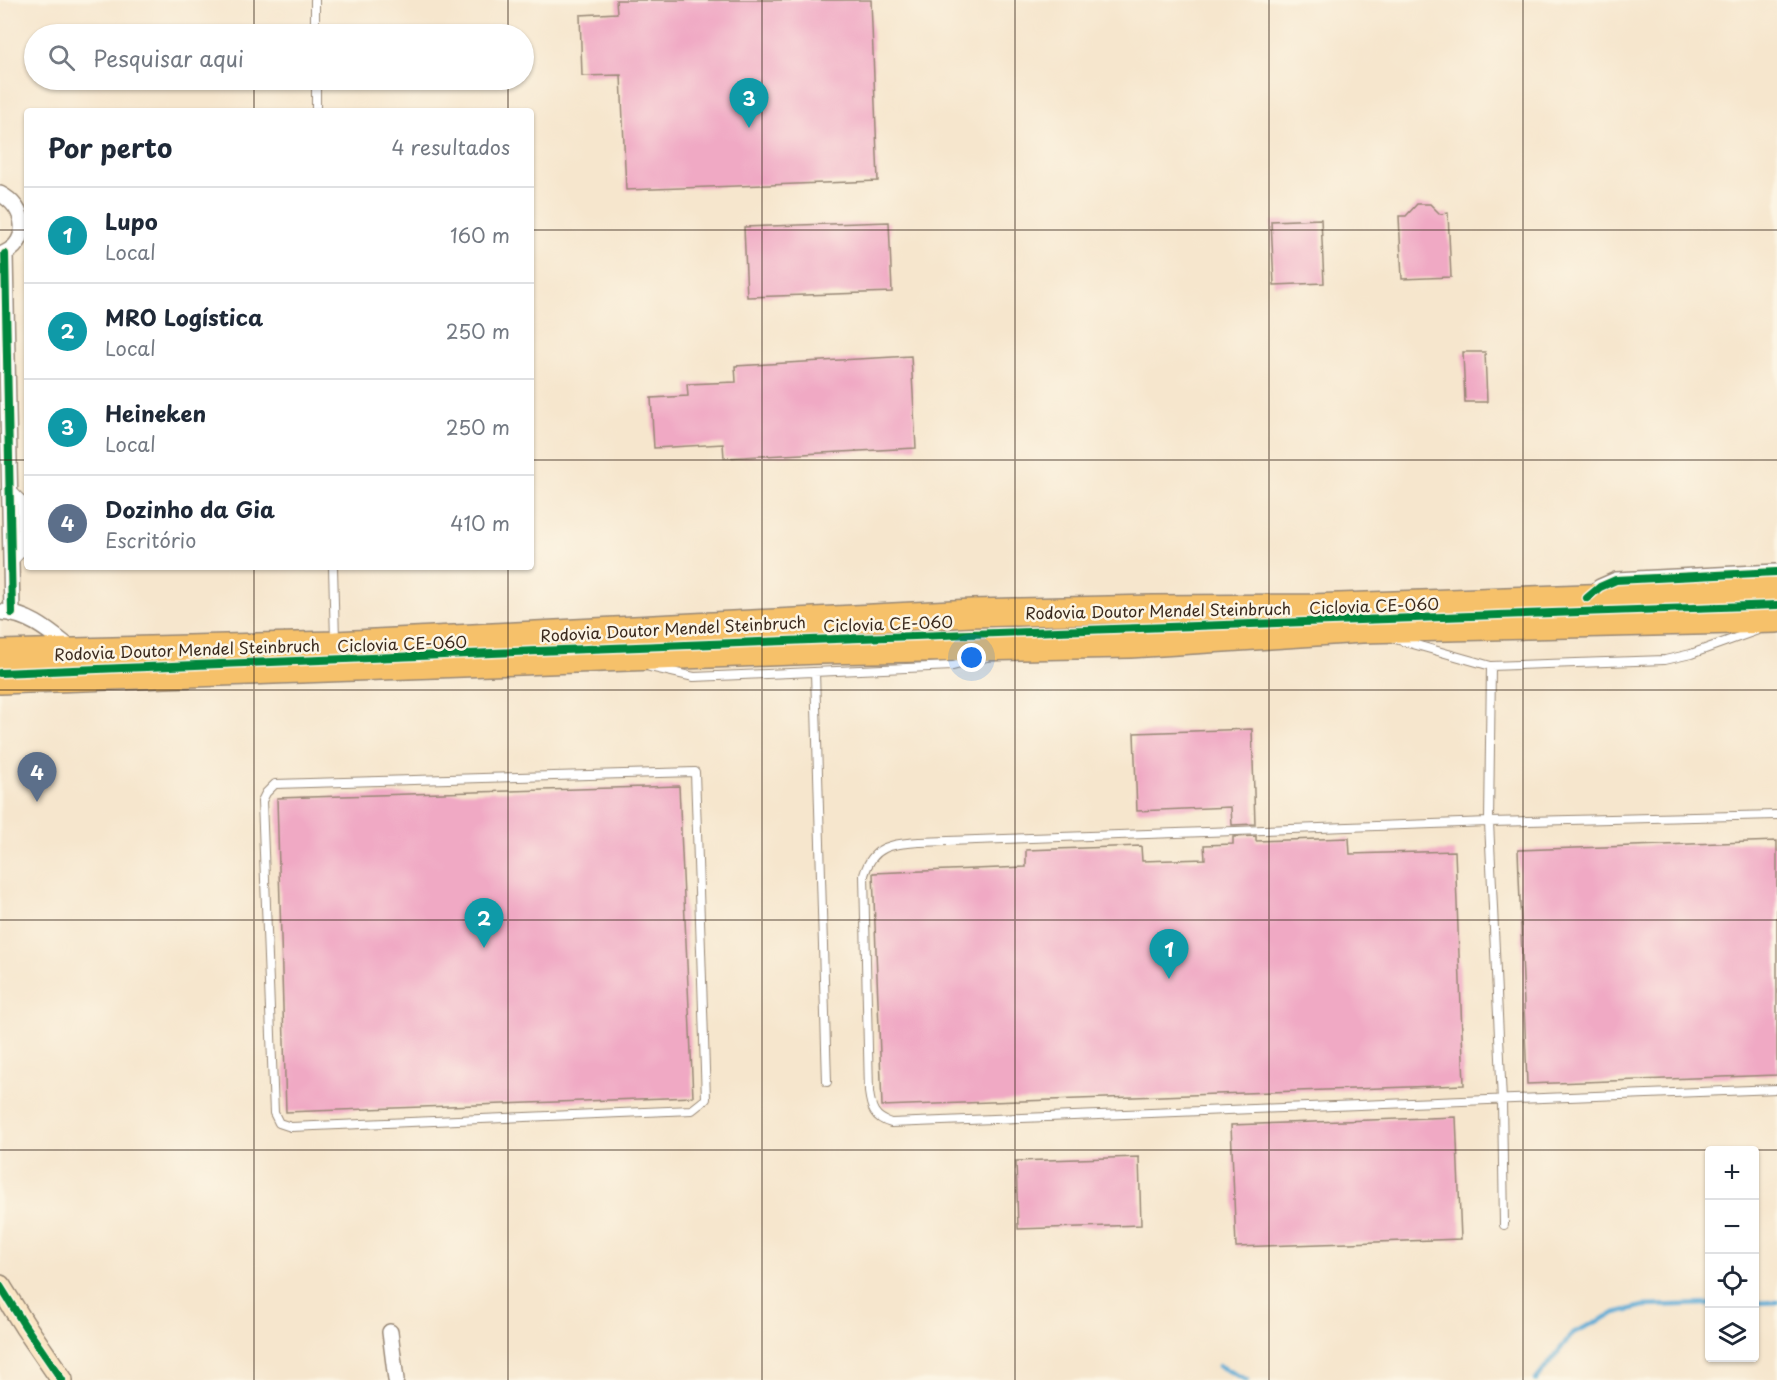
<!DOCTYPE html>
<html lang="pt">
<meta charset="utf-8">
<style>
body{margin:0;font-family:"Playpen Sans",sans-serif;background:#f2f2f3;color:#1f2937}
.controls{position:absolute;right:18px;bottom:18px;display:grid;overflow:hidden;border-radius:6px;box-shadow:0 2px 4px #0004}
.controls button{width:54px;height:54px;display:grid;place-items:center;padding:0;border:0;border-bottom:2px solid #e0e1e3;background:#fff;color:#1f2937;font:30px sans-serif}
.you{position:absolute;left:972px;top:658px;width:21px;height:21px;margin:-15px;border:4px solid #fff;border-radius:50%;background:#1a73e8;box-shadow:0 0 0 9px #1a73e833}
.badge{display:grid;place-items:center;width:39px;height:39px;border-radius:50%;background:#b5179e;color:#fff;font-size:20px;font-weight:700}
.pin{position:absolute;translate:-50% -50px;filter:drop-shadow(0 2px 3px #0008)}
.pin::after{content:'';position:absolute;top:32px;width:21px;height:18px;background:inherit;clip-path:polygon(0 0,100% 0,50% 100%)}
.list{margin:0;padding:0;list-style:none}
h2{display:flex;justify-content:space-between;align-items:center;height:78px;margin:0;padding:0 24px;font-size:26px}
h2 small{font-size:20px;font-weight:400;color:#747a83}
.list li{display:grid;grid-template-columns:39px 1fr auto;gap:18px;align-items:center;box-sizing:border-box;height:96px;padding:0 24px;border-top:2px solid #e0e1e3}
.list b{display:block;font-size:22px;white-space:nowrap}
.list p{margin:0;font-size:20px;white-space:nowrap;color:#747a83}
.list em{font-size:20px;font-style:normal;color:#747a83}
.icon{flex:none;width:33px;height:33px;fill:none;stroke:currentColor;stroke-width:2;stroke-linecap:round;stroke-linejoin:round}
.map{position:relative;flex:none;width:1777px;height:1380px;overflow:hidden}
.search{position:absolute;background:#fff;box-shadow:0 2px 4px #0004;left:24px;top:24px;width:510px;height:66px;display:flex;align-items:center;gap:15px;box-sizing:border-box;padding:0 21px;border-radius:33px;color:#747a83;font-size:22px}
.panel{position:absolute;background:#fff;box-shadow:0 2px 4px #0004;left:24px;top:108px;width:510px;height:462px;border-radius:6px}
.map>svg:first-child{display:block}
</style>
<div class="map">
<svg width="1777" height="1380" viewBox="0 0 1777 1380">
<rect width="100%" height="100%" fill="#fcf5e5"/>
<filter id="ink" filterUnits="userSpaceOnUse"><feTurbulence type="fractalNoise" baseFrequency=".0167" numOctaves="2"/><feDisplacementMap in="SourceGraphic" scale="12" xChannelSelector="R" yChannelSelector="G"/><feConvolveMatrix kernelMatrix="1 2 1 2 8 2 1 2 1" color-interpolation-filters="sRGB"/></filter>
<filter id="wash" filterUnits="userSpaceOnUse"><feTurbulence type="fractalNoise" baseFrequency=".008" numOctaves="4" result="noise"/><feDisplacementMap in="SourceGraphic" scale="24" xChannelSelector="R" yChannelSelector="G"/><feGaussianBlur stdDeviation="1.35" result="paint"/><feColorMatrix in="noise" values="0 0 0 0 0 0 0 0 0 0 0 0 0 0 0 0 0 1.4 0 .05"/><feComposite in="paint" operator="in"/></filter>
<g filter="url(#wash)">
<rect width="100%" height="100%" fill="#f6e6cd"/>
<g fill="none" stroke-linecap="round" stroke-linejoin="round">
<path stroke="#5baad5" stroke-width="4.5" d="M1754,1303l23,-1
M1219,1366l28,14
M1536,1380l37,-47 42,-20 29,-7 66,-2"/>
</g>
<g id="blocks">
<path fill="#f0a9c4" d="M616,0h255l7,181 -252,9 -5,-115 -39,1 -2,-61 37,-2z
M1417,204h13l10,10 8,-1 3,64 -49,2 -3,-63h7z
M1321,219l3,64 -50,2 -3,-64z
M889,222l3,70 -145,5 -3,-70z
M1463,352h22l2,50h-22z
M911,356l5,92 -192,10 -1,-14 -69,4 -3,-50 37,-2 -1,-12 49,-2 -1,-16z
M1252,729l3,95 -23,1 -1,-18 -94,4 -3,-78z
M679,786l14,311 -407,15 -9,-314z
M1256,836v5l93,-3 1,16 105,-3 9,234 -582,21 -9,-233 153,-6v-17l115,-4 1,15 63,-2 -1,-14 29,-1v-7z
M1777,841v234l-250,9 -9,-234z
M1456,1117l5,122 -225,8 -5,-122z
M1139,1157l2,68 -123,4 -2,-68z"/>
</g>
</g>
<g filter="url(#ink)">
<use href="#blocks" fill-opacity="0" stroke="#988876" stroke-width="1.5"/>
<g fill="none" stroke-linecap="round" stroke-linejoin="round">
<g stroke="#988876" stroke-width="10">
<path id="lane" d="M315,0v34
M316,80v31
M11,489l10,10 1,53 -9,10
M333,567l2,73
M1395,639l96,27 174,-6 26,-6 67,-24
M1491,666l-2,156 13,279 2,124
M650,667l44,10 259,-11 34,-9
M815,672l12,410
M695,772l11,327 -14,11 -401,17 -12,-4 -5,-10 -12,-312 4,-8 9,-9z
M1777,815l-288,7 -569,20c-28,2 -47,3 -56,33l5,217c2,16 5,26 22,31l886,-34"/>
</g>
<g stroke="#988876" stroke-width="18">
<path id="street" d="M0,194c27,13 32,50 0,61
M5,254l7,359
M1592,594l8,-7 16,-7 161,-8
M0,612c31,2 51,21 74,39
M390,1332l6,48"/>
</g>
<g stroke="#988876" stroke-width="24">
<path id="secondary" d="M0,1286l25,40 37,54"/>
</g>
<g stroke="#988876" stroke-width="30">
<path id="highway" d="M0,654l335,-9 637,-32 181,-4 158,-1 466,-17
M0,680l821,-30 309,-6 232,-15 415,-10"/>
</g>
<use href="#lane" stroke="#fff" stroke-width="8"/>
<use href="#street" stroke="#fff" stroke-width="15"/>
<use href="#secondary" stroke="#fbe6c4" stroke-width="21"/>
<use href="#highway" stroke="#f6c16b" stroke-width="27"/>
<g stroke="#fcf5e5" stroke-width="11">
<path id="cycleway" d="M5,254l7,359
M1587,598l13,-11 16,-7 161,-8
M0,673l860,-35 917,-33
M0,1286l25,40 37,54"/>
</g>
<use href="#cycleway" stroke="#00873e" stroke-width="8"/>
</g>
</g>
<path fill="none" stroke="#3b2a1e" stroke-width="1.5" stroke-opacity="0.55" d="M254,0v34M508,0v34M762,0v1380M1015,0v1380M1269,0v1380M1523,0v1380M254,80v31M508,80v31M0,230h27M531,230h1246M0,460h27M531,460h1246M254,567v813M508,567v813M0,690h1777M0,920h1777M0,1150h1777"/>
<g text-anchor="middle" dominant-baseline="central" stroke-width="5" stroke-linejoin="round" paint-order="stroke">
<g font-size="16" fill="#3b2a1e" stroke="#fcf5e5">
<text transform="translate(1374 605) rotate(-2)">Ciclovia CE-060</text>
<text transform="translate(1158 610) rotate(-1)">Rodovia Doutor Mendel Steinbruch</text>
<text transform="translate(888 623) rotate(-2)">Ciclovia CE-060</text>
<text transform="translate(673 628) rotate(-3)">Rodovia Doutor Mendel Steinbruch</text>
<text transform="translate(402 643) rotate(-2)">Ciclovia CE-060</text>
<text transform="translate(187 649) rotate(-2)">Rodovia Doutor Mendel Steinbruch</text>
</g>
</g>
</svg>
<div class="controls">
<button>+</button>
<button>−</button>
<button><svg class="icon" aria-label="locate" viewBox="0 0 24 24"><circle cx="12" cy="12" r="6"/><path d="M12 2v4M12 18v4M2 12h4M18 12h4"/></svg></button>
<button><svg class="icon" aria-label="layers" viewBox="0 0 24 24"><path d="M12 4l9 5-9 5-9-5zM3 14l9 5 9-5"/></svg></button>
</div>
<div class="you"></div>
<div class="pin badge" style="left:1169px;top:979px;background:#0f9aa8">1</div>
<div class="pin badge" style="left:484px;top:948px;background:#0f9aa8">2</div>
<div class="pin badge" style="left:749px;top:128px;background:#0f9aa8">3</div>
<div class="pin badge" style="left:37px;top:802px;background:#5c6f8a">4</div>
<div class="search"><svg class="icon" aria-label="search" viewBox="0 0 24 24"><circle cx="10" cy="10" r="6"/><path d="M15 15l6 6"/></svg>Pesquisar aqui</div>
<section class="panel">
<h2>Por perto<small>4 resultados</small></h2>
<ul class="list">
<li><span class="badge" style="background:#0f9aa8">1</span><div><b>Lupo</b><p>Local</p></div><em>160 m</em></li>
<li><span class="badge" style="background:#0f9aa8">2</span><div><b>MRO Logística</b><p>Local</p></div><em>250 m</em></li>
<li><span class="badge" style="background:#0f9aa8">3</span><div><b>Heineken</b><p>Local</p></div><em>250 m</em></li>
<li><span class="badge" style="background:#5c6f8a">4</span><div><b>Dozinho da Gia</b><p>Escritório</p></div><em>410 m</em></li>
</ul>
</section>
</div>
